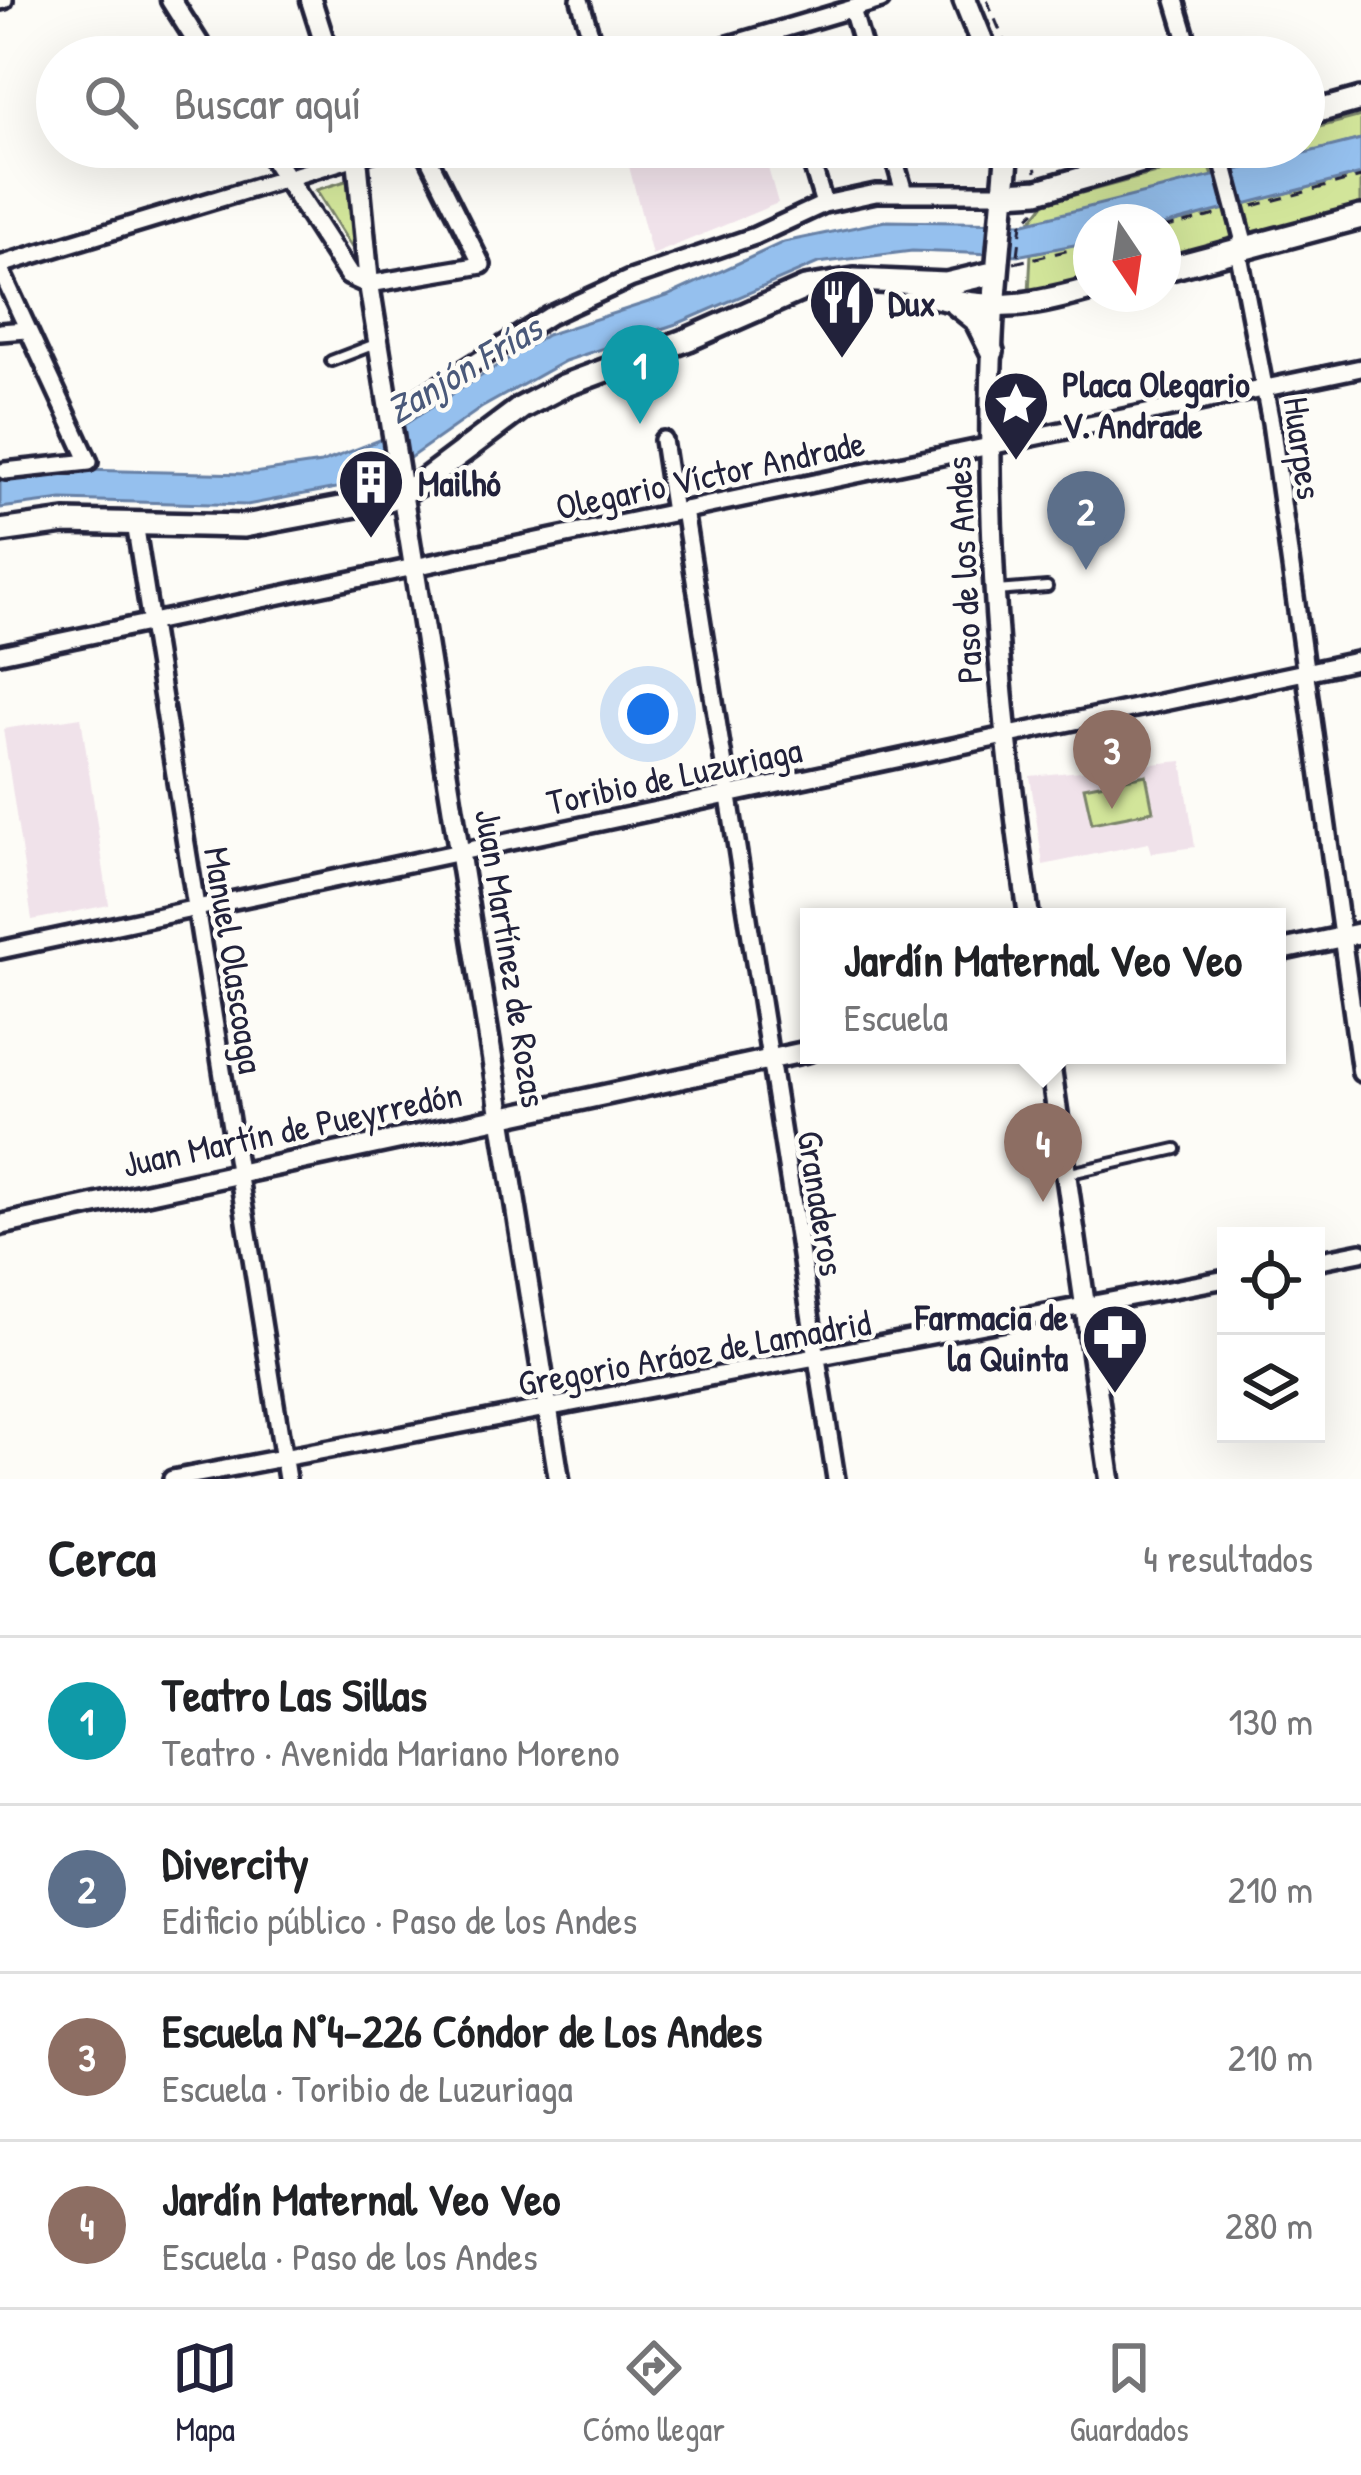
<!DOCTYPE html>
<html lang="es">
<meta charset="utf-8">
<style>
body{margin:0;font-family:"Patrick Hand",sans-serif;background:#f6f6f6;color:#202124}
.controls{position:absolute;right:36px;bottom:36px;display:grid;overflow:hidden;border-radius:0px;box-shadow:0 12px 48px #0002}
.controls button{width:108px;height:108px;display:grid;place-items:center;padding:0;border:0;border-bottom:3px solid #e0e0e0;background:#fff;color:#202124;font:60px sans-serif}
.compass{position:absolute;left:1073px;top:204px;width:108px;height:108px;border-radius:50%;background:#fff;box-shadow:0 12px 48px #0002;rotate:167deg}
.you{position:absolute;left:648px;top:714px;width:42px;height:42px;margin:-30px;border:9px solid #fff;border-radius:50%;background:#1a73e8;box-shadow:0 0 0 18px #1a73e833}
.badge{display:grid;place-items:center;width:78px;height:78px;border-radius:50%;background:#22223b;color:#fff;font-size:39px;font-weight:700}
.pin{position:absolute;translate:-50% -99px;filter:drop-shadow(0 3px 6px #0008)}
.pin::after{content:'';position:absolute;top:63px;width:42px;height:36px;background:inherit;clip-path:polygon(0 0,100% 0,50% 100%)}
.popup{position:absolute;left:800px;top:908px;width:486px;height:156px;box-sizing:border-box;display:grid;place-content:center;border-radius:0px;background:#fff;filter:drop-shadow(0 3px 9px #0005);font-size:39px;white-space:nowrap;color:#757577}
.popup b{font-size:45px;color:#202124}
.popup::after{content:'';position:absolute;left:50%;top:100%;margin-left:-24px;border:24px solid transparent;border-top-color:#fff}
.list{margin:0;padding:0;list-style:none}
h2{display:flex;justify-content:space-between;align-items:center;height:156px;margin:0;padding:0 48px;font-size:51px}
h2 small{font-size:39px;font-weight:400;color:#757577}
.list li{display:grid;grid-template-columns:78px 1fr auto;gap:36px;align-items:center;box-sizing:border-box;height:168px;padding:0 48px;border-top:3px solid #e0e0e0}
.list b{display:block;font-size:45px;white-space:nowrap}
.list p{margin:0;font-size:39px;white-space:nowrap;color:#757577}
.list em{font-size:39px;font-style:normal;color:#757577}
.icon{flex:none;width:66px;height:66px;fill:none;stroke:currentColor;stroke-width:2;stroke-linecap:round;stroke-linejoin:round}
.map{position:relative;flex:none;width:1361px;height:1479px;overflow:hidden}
.search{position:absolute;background:#fff;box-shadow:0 12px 48px #0002;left:36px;right:36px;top:36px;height:132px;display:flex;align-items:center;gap:30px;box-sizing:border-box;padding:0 42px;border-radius:66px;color:#757577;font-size:45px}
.sheet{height:828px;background:#fff}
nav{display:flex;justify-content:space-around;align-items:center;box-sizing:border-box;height:168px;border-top:3px solid #e0e0e0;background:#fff;font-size:33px;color:#757577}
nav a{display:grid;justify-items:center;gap:6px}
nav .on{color:#22223b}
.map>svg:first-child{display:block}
</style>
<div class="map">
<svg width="1361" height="1479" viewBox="0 0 1361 1479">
<rect width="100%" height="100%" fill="#fdfcf7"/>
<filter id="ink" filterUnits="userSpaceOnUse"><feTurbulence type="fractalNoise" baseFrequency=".00833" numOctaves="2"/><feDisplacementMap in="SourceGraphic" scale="24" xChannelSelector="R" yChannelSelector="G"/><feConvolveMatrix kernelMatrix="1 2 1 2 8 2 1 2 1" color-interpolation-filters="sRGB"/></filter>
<g filter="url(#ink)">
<path fill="#f0e2ea" d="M624,147h138l16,56 -126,52z
M81,717l28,188 -77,15 -29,-191z
M1182,761l13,86 -44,6 -3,-10 -105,22 -13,-89z"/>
<path fill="#d2e59a" stroke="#7a846a" stroke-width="3" d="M1361,116v23l-120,33 -6,-22 69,-3v-16z
M1207,159l7,20 -184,43 15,-19z
M1361,174v30l-198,53v-32z
M349,180l10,79 -43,-69z
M1091,241v36l-62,17 2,-41z
M1146,775l7,36 -61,12 -8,-36z"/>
<path fill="#95c0ee" stroke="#6781a6" stroke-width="3" d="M1361,139v35l-198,51 -72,-3 -1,20 -68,13 -110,-4 -94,12 -139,60 -114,38 -84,47 -80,56 -49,21 -105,20 -185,-5 -62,8v-31l81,-7 166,4 74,-11 59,-23 166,-105 121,-39 117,-54 101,-21 140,2z"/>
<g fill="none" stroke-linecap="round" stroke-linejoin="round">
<g stroke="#22223b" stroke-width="16">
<path id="service" d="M331,361l47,-18
M996,591l51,-4
M1066,1174l110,-25"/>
</g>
<g stroke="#22223b" stroke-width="24">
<path id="minor" d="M580,0l17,57
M1175,0l17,57
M0,1l4,-1
M852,9l14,48
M774,32l7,25
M688,57l193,-57
M807,147l17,57
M891,147l13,45
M1219,147l24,91 -5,12 33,173 90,650
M0,265l389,-118
M0,269l89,193 -84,9
M369,284l113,-19 -59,-118
M0,332l26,-2
M392,415l157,-99 81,-37 125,-43 69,-32 52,-11h131
M663,440l11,72
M684,510l152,969
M135,523l152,956
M0,654l1361,-286
M0,950l1361,-290
M1316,1261l45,-9
M172,1479l1054,-200"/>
</g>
<g stroke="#22223b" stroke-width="27">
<path id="tertiary" d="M171,0l36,57
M311,0l18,57
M266,147l83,128 20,9
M356,147l13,137 190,1195
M994,308c-12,204 6,408 35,609
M1277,951l84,-18
M1049,1055l61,424
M0,1225l809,-174"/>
</g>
<g stroke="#22223b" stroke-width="30">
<path id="secondary" d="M965,0l23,57
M1304,115l57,-16
M1007,193l31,-2 153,-44
M1163,270l198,-53
M916,291c70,22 106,17 175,-2
M956,304l20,16 16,32
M994,308l14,-161
M0,531l65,-9 179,4 145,-27 32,-16 100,-75 42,-22 126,-47 116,-51 49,-8 92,4 51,-12"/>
</g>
<path stroke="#22223b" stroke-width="3" stroke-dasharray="12 9" stroke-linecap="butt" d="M987,0l24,57
M1033,147l3,25
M1253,206l108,-29
M1163,228l57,-14
M1018,255l4,-32 13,-12
M1014,263l77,-18"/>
<use href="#service" stroke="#fdfcf7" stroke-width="8"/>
<use href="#minor" stroke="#fdfcf7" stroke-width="15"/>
<use href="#tertiary" stroke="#fdfcf7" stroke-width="18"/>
<use href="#secondary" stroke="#fdfcf7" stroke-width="21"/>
</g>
</g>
<defs>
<g id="restaurant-pin" transform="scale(3.45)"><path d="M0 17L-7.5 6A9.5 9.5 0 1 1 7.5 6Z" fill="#22223b" stroke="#fdfcf7"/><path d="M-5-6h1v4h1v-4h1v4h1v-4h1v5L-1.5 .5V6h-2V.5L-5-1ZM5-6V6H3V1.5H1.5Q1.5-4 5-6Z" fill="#fff"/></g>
<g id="sight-pin" transform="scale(3.45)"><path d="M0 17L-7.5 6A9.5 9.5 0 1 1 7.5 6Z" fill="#22223b" stroke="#fdfcf7"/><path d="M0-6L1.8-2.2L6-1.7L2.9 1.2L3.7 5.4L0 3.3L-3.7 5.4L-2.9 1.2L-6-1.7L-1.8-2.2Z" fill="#fff"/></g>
<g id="building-pin" transform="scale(3.45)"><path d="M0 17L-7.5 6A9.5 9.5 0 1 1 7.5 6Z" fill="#22223b" stroke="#fdfcf7"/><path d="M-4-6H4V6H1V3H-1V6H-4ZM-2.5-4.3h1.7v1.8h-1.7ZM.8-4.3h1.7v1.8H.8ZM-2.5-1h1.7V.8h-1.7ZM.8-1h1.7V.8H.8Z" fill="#fff"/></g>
<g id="pharmacy-pin" transform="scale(3.45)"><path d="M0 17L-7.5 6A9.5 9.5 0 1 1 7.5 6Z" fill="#22223b" stroke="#fdfcf7"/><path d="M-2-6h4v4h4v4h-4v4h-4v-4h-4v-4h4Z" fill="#fff"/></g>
</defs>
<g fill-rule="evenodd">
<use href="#restaurant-pin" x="842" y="302"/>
<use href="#sight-pin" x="1016" y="404"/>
<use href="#building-pin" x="371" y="482"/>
<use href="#pharmacy-pin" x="1115" y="1337"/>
</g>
<g text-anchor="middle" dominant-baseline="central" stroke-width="9" stroke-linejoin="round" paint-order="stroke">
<g font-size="36" font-weight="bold" fill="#22223b" stroke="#fdfcf7" text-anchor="start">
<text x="888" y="302">Dux</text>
<text x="1062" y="383">Placa Olegario<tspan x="1062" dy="41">V. Andrade</tspan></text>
<text x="418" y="482">Mailhó</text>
<text x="1068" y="1316" text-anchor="end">Farmacia de<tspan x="1068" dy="41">la Quinta</tspan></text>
</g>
<g font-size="36" fill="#22223b" stroke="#fdfcf7">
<text transform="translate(1304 448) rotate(82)">Huarpes</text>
<text transform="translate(710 474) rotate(-12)">Olegario Víctor Andrade</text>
<text transform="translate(963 570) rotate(-93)">Paso de los Andes</text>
<text transform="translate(674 775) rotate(-12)">Toribio de Luzuriaga</text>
<text transform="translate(512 958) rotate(81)">Juan Martínez de Rozas</text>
<text transform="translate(235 960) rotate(81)">Manuel Olascoaga</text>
<text transform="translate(292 1128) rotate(-12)">Juan Martín de Pueyrredón</text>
<text transform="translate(822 1203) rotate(81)">Granaderos</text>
<text transform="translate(694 1352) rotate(-10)">Gregorio Aráoz de Lamadrid</text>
</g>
<g font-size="39" font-style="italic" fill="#4a597a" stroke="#fdfcf7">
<text transform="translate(463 368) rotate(-31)">Zanjón Frías</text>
</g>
</g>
</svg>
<div class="controls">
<button><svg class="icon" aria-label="locate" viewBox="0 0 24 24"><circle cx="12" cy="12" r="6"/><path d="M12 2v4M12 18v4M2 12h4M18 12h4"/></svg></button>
<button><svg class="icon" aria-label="layers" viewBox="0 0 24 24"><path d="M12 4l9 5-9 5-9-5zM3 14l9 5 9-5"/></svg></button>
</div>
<svg class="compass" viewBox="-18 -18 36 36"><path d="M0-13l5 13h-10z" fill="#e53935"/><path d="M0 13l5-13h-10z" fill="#757577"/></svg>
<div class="you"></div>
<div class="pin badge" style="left:640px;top:424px;background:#0f9aa8">1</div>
<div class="pin badge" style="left:1086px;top:570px;background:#5c6f8a">2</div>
<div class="pin badge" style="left:1112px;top:809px;background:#8d6e63">3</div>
<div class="pin badge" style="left:1043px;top:1202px;background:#8d6e63">4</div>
<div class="popup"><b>Jardín Maternal Veo Veo</b>Escuela</div>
<div class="search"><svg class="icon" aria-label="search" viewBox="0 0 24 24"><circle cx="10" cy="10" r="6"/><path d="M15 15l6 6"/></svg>Buscar aquí</div>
</div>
<section class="sheet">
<h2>Cerca<small>4 resultados</small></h2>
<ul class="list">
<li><span class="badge" style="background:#0f9aa8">1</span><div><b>Teatro Las Sillas</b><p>Teatro · Avenida Mariano Moreno</p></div><em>130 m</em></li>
<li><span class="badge" style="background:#5c6f8a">2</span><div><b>Divercity</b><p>Edificio público · Paso de los Andes</p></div><em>210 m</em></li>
<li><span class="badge" style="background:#8d6e63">3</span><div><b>Escuela N°4-226 Cóndor de Los Andes</b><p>Escuela · Toribio de Luzuriaga</p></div><em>210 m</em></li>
<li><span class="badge" style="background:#8d6e63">4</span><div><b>Jardín Maternal Veo Veo</b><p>Escuela · Paso de los Andes</p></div><em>280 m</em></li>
</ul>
</section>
<nav>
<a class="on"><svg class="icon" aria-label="map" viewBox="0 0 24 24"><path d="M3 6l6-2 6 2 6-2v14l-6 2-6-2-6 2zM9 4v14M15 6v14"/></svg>Mapa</a>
<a><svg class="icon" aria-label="directions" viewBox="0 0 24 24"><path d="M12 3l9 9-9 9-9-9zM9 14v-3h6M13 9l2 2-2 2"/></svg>Cómo llegar</a>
<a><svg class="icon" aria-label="saved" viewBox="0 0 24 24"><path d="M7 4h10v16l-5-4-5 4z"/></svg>Guardados</a>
</nav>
